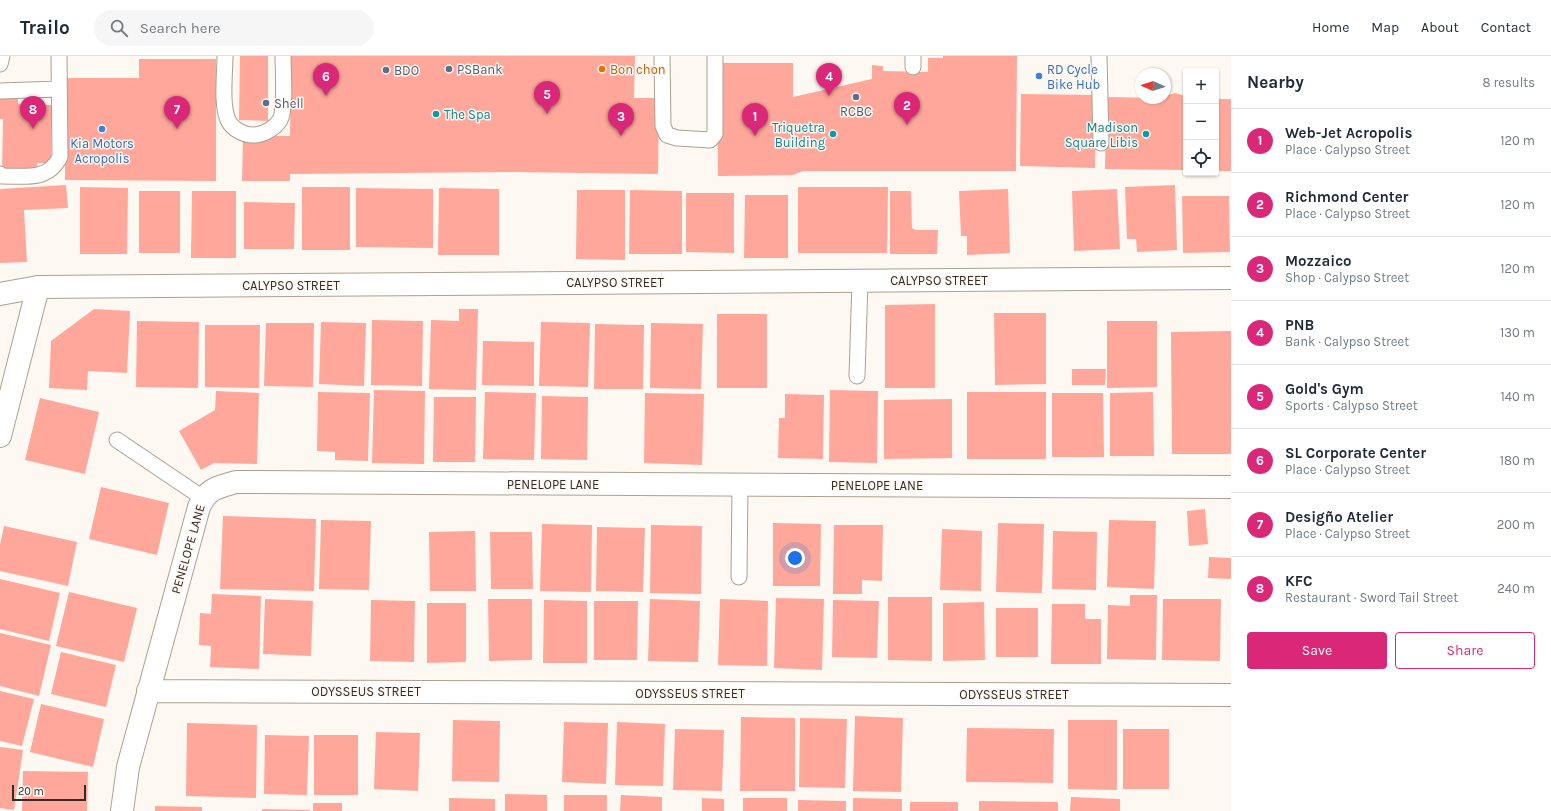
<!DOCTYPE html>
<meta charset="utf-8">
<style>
body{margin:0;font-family:Karla,sans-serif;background:#f6f6f7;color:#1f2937}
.controls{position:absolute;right:12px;top:12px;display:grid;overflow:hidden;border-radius:4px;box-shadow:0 1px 3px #0004}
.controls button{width:36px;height:36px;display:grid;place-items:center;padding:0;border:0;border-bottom:1px solid #e0e1e3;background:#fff;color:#1f2937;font:20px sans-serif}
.compass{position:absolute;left:1135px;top:12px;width:36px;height:36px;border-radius:50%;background:#fff;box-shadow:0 1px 3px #0004;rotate:273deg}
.scale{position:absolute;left:12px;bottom:10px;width:74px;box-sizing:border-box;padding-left:4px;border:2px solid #332d27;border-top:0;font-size:11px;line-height:14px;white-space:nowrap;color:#332d27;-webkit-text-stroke:3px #fef8f2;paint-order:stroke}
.you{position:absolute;left:795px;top:502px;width:14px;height:14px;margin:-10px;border:3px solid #fff;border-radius:50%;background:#1a73e8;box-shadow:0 0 0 6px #1a73e833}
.badge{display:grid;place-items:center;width:26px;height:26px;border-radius:50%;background:#db2777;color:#fff;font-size:13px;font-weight:700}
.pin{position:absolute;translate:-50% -33px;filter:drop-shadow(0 1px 2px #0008)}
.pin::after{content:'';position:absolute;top:21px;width:14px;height:12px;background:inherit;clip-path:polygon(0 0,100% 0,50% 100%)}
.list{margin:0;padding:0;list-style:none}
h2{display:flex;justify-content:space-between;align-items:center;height:52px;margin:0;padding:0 16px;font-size:17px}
h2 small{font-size:13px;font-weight:400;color:#747a83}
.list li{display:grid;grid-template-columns:26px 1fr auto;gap:12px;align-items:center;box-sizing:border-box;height:64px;padding:0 16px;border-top:1px solid #e0e1e3}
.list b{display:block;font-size:15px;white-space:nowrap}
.list p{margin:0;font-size:13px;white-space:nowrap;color:#747a83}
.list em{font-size:13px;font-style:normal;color:#747a83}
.actions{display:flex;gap:8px;padding:12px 16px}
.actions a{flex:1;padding:9px 0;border:1px solid #db2777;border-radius:4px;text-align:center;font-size:14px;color:#db2777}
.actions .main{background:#db2777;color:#fff}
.icon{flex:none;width:22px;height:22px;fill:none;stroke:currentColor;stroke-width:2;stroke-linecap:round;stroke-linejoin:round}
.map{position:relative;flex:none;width:1231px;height:755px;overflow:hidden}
header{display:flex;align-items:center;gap:24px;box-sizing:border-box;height:56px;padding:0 20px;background:#fff;border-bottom:1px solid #e0e1e3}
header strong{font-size:19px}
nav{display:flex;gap:22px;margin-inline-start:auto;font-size:14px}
.search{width:280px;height:36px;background:#f6f6f7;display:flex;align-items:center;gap:10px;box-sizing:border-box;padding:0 14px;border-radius:22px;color:#747a83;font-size:15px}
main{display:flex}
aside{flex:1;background:#fff}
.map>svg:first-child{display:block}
</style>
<header>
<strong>Trailo</strong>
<div class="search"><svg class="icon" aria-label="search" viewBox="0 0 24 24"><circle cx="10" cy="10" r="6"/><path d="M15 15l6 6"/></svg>Search here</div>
<nav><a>Home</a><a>Map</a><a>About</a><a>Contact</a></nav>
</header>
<main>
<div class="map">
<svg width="1231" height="755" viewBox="0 0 1231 755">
<rect width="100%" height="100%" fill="#fef8f2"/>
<path fill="#ffa79a" d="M240,0h28v65l-29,-1z
M291,0h344l-1,42h25l-1,76 -149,-2 -219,2v7h-48l1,-45h47z
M943,0h74l-1,115h-213l-10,4 -75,1 -1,-113h76v34l79,-18v-14l11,1v5l45,1v-14h15z
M139,3h77v122l-151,-1v-102h74z
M1175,37l7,2 4,2v73l-81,-1 1,-72 59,1 3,-3z
M1021,38l75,1 -1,73 -75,-2z
M0,41h18v7l34,1 -1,58h-14v11h-35l1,-55h-3z
M1216,43h15v72h-15z
M66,129l2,23 -44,2 3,52 -27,1v-74z
M1175,129l2,65 -40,2 -1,-13h-9l-2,-52z
M80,131l48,1 -1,66h-47z
M302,131h48v63h-48z
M798,131h90l-1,66h-89z
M356,132l77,1v59l-77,-1z
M439,132l60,1v66h-61z
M1008,133l2,64 -43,2v-19h-6l-2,-45z
M1117,133l3,60 -46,2 -2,-60z
M577,134h48v70l-49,-1z
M630,134l52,1v63h-53z
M139,135h41v62h-41z
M192,135h44v67h-45z
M890,135h21l1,37 4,2h22l-1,24h-47z
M686,137h48v60l-48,-1z
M745,139h43v63h-44z
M1182,140h47l1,56 -47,1z
M244,146l51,1 -1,46h-50z
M935,248v84h-50v-83z
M94,253l36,2 -3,62 -39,-2 -1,19 -38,-2 2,-47z
M459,253h19l-2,81 -47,-1 2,-69 28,1z
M994,257h52v71l-51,1z
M717,258h50v74h-50z
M372,264l51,1 -1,65 -51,-1z
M137,265l62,1 -1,66 -62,-1z
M1107,265h50v66l-50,1z
M321,266l45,1 -2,63 -45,-2z
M541,266l49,1 -2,64 -49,-1z
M266,267h48l-1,64 -49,-1z
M651,267l52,1 -2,65 -51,-1z
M595,268l49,1 -1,64h-49z
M205,269h55l-1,63 -54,-1z
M1231,275v123h-59l-1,-122z
M483,285l51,1v44l-52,-1z
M1072,313h34l-1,16h-33z
M374,334l51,1 -1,73 -52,-1z
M830,334l48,1 -1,72 -48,-1z
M216,335l43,2 -2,71 -43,-1 -13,7 -22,-39 36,-21z
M318,336l52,1 -2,68 -33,-1v-8l-18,-1z
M485,336l51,1 -2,67 -51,-1z
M967,336h79v67h-79z
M1153,336l1,64h-44v-63z
M645,337l59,1 -2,71 -58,-2z
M1052,337h51l1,64h-52z
M785,338l39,1 -1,64 -45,-1 1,-40h6z
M542,340l46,1 -1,63 -46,-1z
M434,341h42l-1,65h-42z
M40,342l59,14 -14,62 -60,-14z
M952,343v59l-68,1v-59z
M101,431l68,16 -12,52 -68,-16z
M1205,453l3,35 -19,2 -2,-35z
M223,460l93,3 -2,72 -94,-2z
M321,464l50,1 -2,69 -50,-1z
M1109,464l47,1 -2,68 -47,-2z
M773,467l48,1 -1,62h-47z
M998,467l46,1 -2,69 -46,-1z
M542,468l50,1 -1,67 -51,-1z
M651,469l51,1 -1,68 -51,-1z
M834,469h49l-1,56 -20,-1v14h-29z
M4,470l73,16 -9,44 -68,-15v-26z
M597,471l48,1 -2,64 -47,-1z
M942,473l40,2 -1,60 -41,-1z
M475,475l1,60h-46l-1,-59z
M1053,475l44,1 -1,58 -44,-1z
M490,476h42l1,57h-42z
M1209,501l22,1v21l-23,-1z
M0,523l60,14 -11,48 -49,-12z
M69,536l68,16 -13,54 -68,-16z
M212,538l49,2 -2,73 -49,-2 1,-21 -12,-1 1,-32 11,1z
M1130,539h27l-1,65 -49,-1 1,-54 22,1z
M888,541h44v64l-44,-1z
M776,542l48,1 -2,71 -48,-2z
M265,543l48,2 -2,55 -48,-2z
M488,543h44v61l-43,1z
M650,543l50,2 -2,61 -50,-1z
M720,543l48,2 -1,65 -49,-1z
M1163,543h58l-1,62 -58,-1z
M371,544l44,1 -1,61 -44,-1z
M544,544l43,1v62h-44z
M833,544l46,1 -2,57 -45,-1z
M594,545h44l-1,59h-43z
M984,546l1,58 -42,1v-58z
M427,547h39v59l-39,1z
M1052,548h33v15h16v45h-50z
M996,552h42v49h-42z
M0,577l51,12 -12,51 -39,-10z
M61,596l55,13 -10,42 -55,-13z
M0,635l34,8 -12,47 -22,-5z
M41,648l63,15 -11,48 -63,-15z
M855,660l48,2 -2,74 -48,-1z
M741,661l54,1v73h-55z
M800,662l47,1 -2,69 -46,-1z
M453,664l47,1 -1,61 -47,-1z
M1068,664h49v70l-49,-1z
M564,666l44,1 -2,61 -44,-2z
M617,666l48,2 -2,62 -48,-1z
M187,667l70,2 -1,73 -70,-2z
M967,672l87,1 -1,54 -87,-1z
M675,673l49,1 -2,61 -49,-1z
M1123,673h46v60h-46z
M376,676l44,1 -2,58 -44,-2z
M265,679l44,1 -2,59 -43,-1z
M314,679h44v60h-44z
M0,691l23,3 -9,60 -14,-2z
M23,715l65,1 -1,39h-65z
M505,738l42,1v16h-42z
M564,739h43v16h-43z
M621,739l41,2v14h-42z
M1071,741l49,2v12h-50z
M449,742l46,1v12h-46z
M702,742l22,1v12h-22z
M743,742h44v13h-44z
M853,742l49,1v12h-49z
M798,744l48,1v10h-48z
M979,745l79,1v9h-79z
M910,746h48v9h-48z
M313,747h29v8h-29z
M155,750l47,1v4h-47z
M262,753l48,1v1h-48z"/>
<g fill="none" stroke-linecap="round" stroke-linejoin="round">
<g stroke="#ada090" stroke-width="17">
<path id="service" d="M225,0c0,18 -4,48 3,64 4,9 17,16 27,15 10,-1 20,-7 25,-15 6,-11 3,-50 3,-64
M662,0l1,70 4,9 10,3 33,2 5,-6v-78
M1099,0l2,87
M0,8l2,-8
M913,11v-11
M0,35l59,-2
M0,118l2,2c24,0 46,5 58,-19l-1,-101
M857,320l3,-95
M117,384l86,58
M739,521l1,-92"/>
</g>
<g stroke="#ada090" stroke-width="24">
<path id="minor" d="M0,238l38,-7 1193,-9
M0,380l38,-149
M148,635l1083,4
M122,755l6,-44 71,-260c9,-19 19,-20 37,-25l995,5"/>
</g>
<use href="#service" stroke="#fff" stroke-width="15"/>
<use href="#minor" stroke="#fff" stroke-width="22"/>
</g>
<g fill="#5c6f8a" stroke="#fef8f2" stroke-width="1.5">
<circle cx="449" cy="13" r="4"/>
<circle cx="386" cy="14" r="4"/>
<circle cx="856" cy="41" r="4"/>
<circle cx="266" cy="47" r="4"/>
</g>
<circle fill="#e8710a" stroke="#fef8f2" stroke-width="1.5" cx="602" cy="13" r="4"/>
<g fill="#3f7fe0" stroke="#fef8f2" stroke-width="1.5">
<circle cx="1039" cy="20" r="4"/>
<circle cx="102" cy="73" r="4"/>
</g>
<g fill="#0f9aa8" stroke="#fef8f2" stroke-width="1.5">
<circle cx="436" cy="58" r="4"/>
<circle cx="833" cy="78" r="4"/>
<circle cx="1146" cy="78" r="4"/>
</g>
<g text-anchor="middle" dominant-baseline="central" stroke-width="3" stroke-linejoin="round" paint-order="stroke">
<g font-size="13" fill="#4e5e75" stroke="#fef8f2" text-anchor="start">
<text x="457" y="13">PSBank</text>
<text x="394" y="14">BDO</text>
<text x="274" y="47">Shell</text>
<text x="856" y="55" text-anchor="middle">RCBC</text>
</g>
<g font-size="13" fill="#c56008" stroke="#fef8f2" text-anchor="start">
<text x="610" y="13">Bon chon</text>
</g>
<g font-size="13" fill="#366cbe" stroke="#fef8f2" text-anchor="start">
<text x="1047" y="13">RD Cycle<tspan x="1047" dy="15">Bike Hub</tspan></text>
<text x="102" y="87" text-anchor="middle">Kia Motors<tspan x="102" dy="15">Acropolis</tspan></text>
</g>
<g font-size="13" fill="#0d838f" stroke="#fef8f2" text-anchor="end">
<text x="444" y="58" text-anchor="start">The Spa</text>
<text x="825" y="71">Triquetra<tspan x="825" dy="15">Building</tspan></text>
<text x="1138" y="71">Madison<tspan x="1138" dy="15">Square Libis</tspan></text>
</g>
<g font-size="13" fill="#332d27" stroke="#fef8f2">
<text x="939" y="224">CALYPSO STREET</text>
<text x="615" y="226">CALYPSO STREET</text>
<text x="291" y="229">CALYPSO STREET</text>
<text x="553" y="428">PENELOPE LANE</text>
<text x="877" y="429">PENELOPE LANE</text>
<text transform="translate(188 493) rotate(-74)">PENELOPE LANE</text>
<text x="366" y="635">ODYSSEUS STREET</text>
<text x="690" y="637">ODYSSEUS STREET</text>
<text x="1014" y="638">ODYSSEUS STREET</text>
</g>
</g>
</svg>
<div class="controls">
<button>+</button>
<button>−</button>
<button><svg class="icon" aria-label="locate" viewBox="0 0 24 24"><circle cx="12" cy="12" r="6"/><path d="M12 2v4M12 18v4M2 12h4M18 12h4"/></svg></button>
</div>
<svg class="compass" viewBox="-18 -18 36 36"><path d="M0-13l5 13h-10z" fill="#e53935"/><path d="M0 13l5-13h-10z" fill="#747a83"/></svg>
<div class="scale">20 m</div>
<div class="you"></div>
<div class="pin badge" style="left:755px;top:80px">1</div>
<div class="pin badge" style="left:907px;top:69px">2</div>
<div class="pin badge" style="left:621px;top:80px">3</div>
<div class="pin badge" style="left:829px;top:40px">4</div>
<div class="pin badge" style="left:547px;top:58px">5</div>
<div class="pin badge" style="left:326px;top:40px">6</div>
<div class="pin badge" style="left:177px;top:73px">7</div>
<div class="pin badge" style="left:33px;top:73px">8</div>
</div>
<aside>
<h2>Nearby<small>8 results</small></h2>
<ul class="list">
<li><span class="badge">1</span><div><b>Web-Jet Acropolis</b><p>Place · Calypso Street</p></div><em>120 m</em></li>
<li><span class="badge">2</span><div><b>Richmond Center</b><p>Place · Calypso Street</p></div><em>120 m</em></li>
<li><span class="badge">3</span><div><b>Mozzaico</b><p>Shop · Calypso Street</p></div><em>120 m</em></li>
<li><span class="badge">4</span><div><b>PNB</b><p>Bank · Calypso Street</p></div><em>130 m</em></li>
<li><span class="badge">5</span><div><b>Gold's Gym</b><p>Sports · Calypso Street</p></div><em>140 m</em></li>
<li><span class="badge">6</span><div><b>SL Corporate Center</b><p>Place · Calypso Street</p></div><em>180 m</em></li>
<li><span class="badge">7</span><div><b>Desigño Atelier</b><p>Place · Calypso Street</p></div><em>200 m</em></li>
<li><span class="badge">8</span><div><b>KFC</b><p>Restaurant · Sword Tail Street</p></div><em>240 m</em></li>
</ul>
<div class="actions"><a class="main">Save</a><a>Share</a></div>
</aside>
</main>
